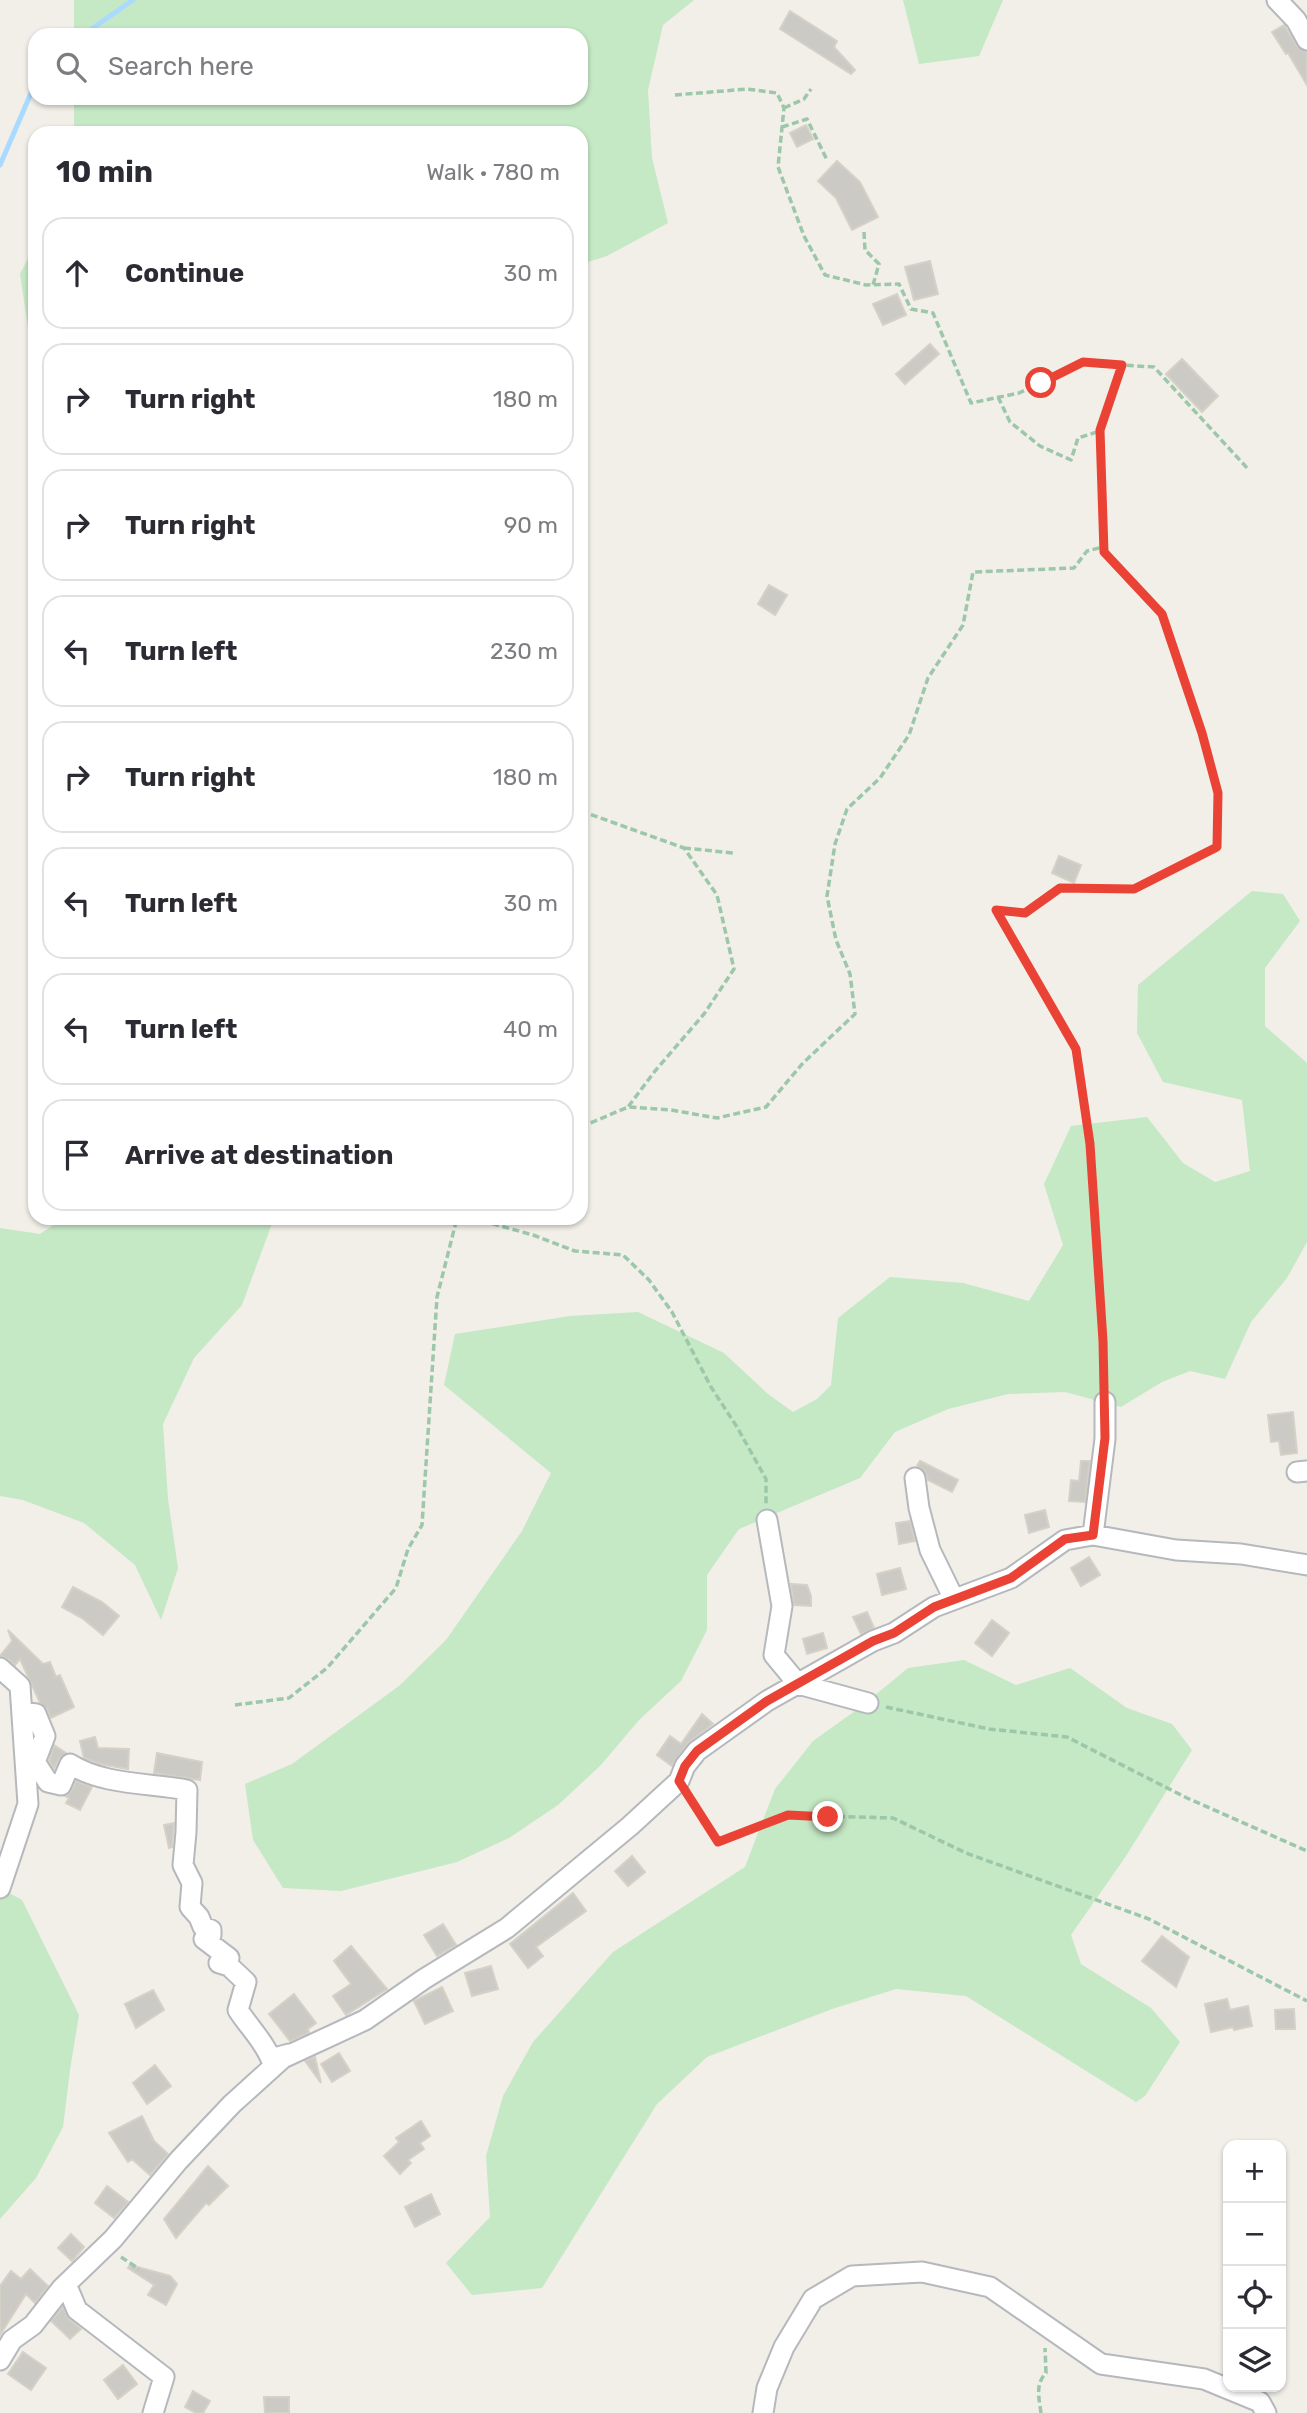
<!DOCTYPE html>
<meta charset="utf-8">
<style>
body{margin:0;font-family:Rubik,sans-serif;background:#f7f7f7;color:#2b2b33}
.controls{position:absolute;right:21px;bottom:21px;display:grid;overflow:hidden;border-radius:14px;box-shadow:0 2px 5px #0004}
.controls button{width:63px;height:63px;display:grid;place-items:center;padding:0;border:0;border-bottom:2px solid #e1e1e2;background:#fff;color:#2b2b33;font:35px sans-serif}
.stop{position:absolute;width:21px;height:21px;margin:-16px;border:5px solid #ea4335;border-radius:50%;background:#fff}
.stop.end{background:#ea4335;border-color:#fff;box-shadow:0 2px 7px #0008}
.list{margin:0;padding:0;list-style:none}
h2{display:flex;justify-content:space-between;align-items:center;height:91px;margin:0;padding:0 28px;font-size:30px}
h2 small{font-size:23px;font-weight:400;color:#7c7c81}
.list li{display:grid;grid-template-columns:46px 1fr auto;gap:21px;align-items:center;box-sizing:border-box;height:112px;margin:0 14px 14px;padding:0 14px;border:2px solid #e1e1e2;border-radius:21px}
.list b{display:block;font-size:26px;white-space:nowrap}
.list em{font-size:23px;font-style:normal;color:#7c7c81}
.icon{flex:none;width:38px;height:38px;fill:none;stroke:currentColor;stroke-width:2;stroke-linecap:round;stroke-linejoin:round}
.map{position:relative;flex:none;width:1307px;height:2413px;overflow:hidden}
.search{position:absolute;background:#fff;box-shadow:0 2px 5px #0004;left:28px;top:28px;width:560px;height:77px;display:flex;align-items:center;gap:18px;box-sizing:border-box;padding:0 24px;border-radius:21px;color:#7c7c81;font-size:26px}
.panel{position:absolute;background:#fff;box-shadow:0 2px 5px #0004;left:28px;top:126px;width:560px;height:1099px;border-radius:21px}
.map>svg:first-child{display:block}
</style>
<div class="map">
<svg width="1307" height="2413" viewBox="0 0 1307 2413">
<rect width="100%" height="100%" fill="#f1efe8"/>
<path fill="#c5e8c5" d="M74,0h620l-31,25 -15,65 4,68 16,65 -61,33 -26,8v-131h-507v-35h507v-63h-507z
M903,0h100l-24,56 -60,8z
M35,245v113l-5,-17 -10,-67z
M1252,891l31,3 17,27 -35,47v58l42,37v179l-20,36 -36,44 -26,57 -35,-8 -28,11 -41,25 -56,-15 -57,2 -60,15 -53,23 -35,46 -121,51 -32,46v55l-26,51 -42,39 -38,45 -43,40 -49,33 -52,24 -116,29 -58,-3 -30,-48 -8,-56 47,-20 107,-78 47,-46 76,-109 29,-58 -107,-88 11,-51 115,-18 68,-4 86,41 44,41 25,18 24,-13 14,-14 7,-67 52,-41 73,6 66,18 34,-56 -19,-61 27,-58 76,-9 36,46 32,19 35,-11 -8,-71 -79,-18 -26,-49 1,-48z
M64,1218h210l-32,87 -48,53 -31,66 5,75 10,69 -17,52 -26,-55 -51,-42 -61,-23 -23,-4v-268l40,6z
M964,1660l52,25 54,-17 57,40 45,16 20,26 -66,106 -55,79 10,29 70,44 29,34 -35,54 -9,6 -170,-106 -70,-7 -64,20 -125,48 -50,47 -115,184 -70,7 -26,-32 44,-46 -4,-61 17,-60 30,-54 80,-90 132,-85 30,-78 38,-48 49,-35 46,-38z
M0,1888l22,12 57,115 -9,55 -7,57 -27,51 -36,41z"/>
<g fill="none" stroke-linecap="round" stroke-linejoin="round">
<path stroke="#aadaff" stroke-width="5" d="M83,35l50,-35
M0,165l35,-81"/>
</g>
<path fill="#cccac5" stroke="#d6d1c6" stroke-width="2" d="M790,11l47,30 -3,6 21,23 -4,4 -71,-45z
M1284,25l13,21 10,6v33l-19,-32 -2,1 -14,-22z
M806,125l7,14 -16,8 -7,-14z
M837,161l23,21 18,35 -26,13 -16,-32 -18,-17z
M930,261l8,33 -24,6 -9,-33z
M897,294l9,21 -23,10 -10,-21z
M930,344l9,10 -34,30 -9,-10z
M1182,359l36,37 -16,16 -36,-38z
M769,585l18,10 -12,20 -17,-11z
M1059,856l22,9 -7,18 -22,-10z
M1293,1412l4,41 -16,2 -2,-14 -8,1 -3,-27z
M920,1461l38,19 -6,12 -24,-12 -3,-9 -8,-5z
M1081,1461h9l-5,41 -16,-1 2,-21 8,1z
M1045,1510l4,17 -20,6 -4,-18z
M910,1521l5,20 -16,3 -3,-21z
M1089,1557l11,18 -19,11 -10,-18z
M900,1568l6,21 -24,6 -5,-21z
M791,1584l16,1 4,11v10l-17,-1z
M73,1587l29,15 17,14 -16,19 -21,-17 -20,-11z
M867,1612l7,16 -13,6 -8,-17z
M992,1620l17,13 -17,23 -17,-13z
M8,1630l35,34 7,-2 6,15 4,-2 14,32 -23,11 -4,-9 -7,-6 -20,-44 -5,6 -7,-6 -8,-3 12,-15z
M823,1633l4,15 -20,6 -4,-15z
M702,1714l11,10 -25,19 -16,23 -15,-11 13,-19 11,8z
M95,1737l3,11 31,1 -1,20 -28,-5 -16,-6 -4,-17z
M54,1745l12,8 -7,6 -5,10 -5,-8z
M157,1753l45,9 -2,18 -46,-7z
M76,1781l16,6 -12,23 -14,-7 3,-5 -4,-2 7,-6z
M174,1823l-2,24 -3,1 -5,-23z
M632,1856l13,16 -17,14 -13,-15z
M573,1893l13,18 -50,36 7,9 -15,12 -18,-24z
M443,1924l13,21 -19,11 -13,-21z
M1162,1936l27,21 -13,30 -34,-26z
M351,1946l36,43 -41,26 -13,-19 18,-12 -17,-23z
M491,1966l7,23 -26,7 -7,-23z
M442,1987l11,24 -28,13 -11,-23z
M153,1990l11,20 -28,18 -11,-24z
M294,1994l22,29 -8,6 1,4 -19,8 -21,-27z
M1227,1999l3,11 18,-4 4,20 -18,4 -1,-3 -22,5 -6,-28z
M1294,2009l1,20h-19l-1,-19z
M339,2053l11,18 -18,11 -11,-18z
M315,2057l6,26 -16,-22z
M155,2065l16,21 -24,18 -14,-21z
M142,2116l12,25 14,13 -18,21 -18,-16 -4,3 -19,-29z
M421,2121l9,15 -10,7 4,6 -16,11 3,3 -11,11 -16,-18 15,-14 -3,-4z
M208,2166l20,20 -19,19 -3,-2 -30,35 -12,-19z
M107,2186l21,16 -14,16 -19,-15z
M431,2194l9,20 -25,13 -10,-20z
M71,2234l13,13 -12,14 -14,-13z
M130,2265l40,11 7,8 -11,21 -18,-10 6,-10 -26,-17z
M30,2269l18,17 -13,17 -9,-9 -26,41v-49l11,-15 10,8z
M63,2307l6,12 12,10 -11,10 -19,-18z
M23,2352l23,16 -15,22 -23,-16z
M123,2365l14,19 -19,15 -14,-19z
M193,2391l17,10 -7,12h-7l-11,-6z
M264,2397h25v16h-24z"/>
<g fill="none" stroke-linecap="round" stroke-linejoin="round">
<g stroke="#b5b8bc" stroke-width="23">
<path id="street" d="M1277,0l19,20 11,20
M1297,1472l10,-1
M915,1478l4,30 11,42 24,49
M767,1520l15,86 -8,49 24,29 70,19
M1093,1535l12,-96v-37
M0,1668l20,18 8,118 -28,84
M22,1712l14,2 9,22 -10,26 13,20 13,3 9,-21c33,21 79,19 117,26l-1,42 -3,33 9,18 -2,24 9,10 4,10 8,3v5l-7,4 25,19 -10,5 10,3 17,16 -8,28c11,17 25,30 33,49l18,-5
M66,2284l11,26 87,67 -11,36
M0,2360l12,-20 21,-15 29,-37 51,-49 66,-79 53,-56 51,-46 82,-38 59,-41 83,-51 123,-102 49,-45 6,-15 12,-15 70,-50 106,-60 21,-8 40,-26 77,-29 54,-38 28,-5 83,15 65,4 66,11
M763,2413l4,-25 17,-41 29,-48 39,-23 70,-4 68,15 111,77 103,15 56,23 6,11"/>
</g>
<path stroke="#9cc7a9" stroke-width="3.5" stroke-dasharray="7 3.5" stroke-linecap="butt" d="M675,95l72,-6 30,4 7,15 -6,59 26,69 21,39 41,10 33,-1 12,25 22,4 38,90 48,-10 64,-31 39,3
M784,108l20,-9 7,-10
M782,127l25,-8 20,41
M864,232l1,18 14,14 -6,21
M998,397l12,25 30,24 31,14 7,-22 22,-7
M581,811l103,37 33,47 17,74 -30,45 -49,57 -27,36
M684,848l49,5
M581,1127l47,-20 43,3 46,8 49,-11 37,-44 52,-49 -5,-40 -14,-34 -9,-44 8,-52 12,-35 33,-31 29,-43 19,-57 35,-53 10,-53 101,-4 13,-17 16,-4
M472,1218l61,17 42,16 48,4 26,25 23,32 39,75 26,40 29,52v25
M1104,1386l-8,-162 -6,-80 -14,-95 -80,-139 29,3 35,-25 74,1 83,-42 1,-54 -16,-60 -40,-119 -58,-62 -4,-121 22,-66 32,2 95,103
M235,1705l54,-7 38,-30 69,-80 12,-39 14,-24 15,-228 20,-79
M886,1707l103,22 78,8 120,61 120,53
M689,1797l29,45 70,-27 105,3 73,35 183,66 158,82
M121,2257l18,12
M1041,2413c-2,-15 -6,-29 5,-40l-1,-25"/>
<use href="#street" stroke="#fff" stroke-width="19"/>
</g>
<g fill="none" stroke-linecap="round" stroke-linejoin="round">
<path stroke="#ea4335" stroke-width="9" d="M828,1817l-40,-2 -70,27 -39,-61 6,-15 12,-15 70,-50 106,-60 21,-8 40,-26 77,-29 54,-39 28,-4 12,-97 -2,-97 -13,-197 -14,-95 -80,-139 29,3 35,-25 74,1 83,-42 1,-54 -16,-60 -40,-119 -58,-62 -4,-122 22,-65 -39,-3 -42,21"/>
</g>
</svg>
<div class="controls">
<button>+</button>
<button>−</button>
<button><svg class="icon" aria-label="locate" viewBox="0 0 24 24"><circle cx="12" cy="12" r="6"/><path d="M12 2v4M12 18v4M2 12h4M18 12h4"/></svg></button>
<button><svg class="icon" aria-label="layers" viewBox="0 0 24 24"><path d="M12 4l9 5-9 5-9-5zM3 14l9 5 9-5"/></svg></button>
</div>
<div class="stop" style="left:1041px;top:383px"></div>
<div class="stop end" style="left:828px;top:1817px"></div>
<div class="search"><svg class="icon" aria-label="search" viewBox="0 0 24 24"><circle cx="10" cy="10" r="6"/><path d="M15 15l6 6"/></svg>Search here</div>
<section class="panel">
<h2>10 min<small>Walk · 780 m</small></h2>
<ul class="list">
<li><svg class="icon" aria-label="ahead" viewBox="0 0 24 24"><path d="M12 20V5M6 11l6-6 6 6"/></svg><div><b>Continue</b></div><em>30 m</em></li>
<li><svg class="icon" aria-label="right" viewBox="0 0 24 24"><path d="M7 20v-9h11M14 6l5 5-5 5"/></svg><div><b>Turn right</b></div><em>180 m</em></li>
<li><svg class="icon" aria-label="right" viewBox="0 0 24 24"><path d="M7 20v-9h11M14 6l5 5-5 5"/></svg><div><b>Turn right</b></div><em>90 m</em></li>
<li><svg class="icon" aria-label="left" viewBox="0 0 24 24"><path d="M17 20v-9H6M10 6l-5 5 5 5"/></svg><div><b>Turn left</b></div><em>230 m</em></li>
<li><svg class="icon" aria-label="right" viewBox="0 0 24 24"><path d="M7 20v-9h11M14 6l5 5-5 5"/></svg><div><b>Turn right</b></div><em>180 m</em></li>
<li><svg class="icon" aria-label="left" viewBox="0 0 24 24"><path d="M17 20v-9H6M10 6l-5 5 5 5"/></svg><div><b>Turn left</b></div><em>30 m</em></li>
<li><svg class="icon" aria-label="left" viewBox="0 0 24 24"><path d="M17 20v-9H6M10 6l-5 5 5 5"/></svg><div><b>Turn left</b></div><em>40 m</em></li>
<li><svg class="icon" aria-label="arrive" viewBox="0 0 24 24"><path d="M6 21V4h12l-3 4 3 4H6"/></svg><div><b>Arrive at destination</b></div></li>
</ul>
</section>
</div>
